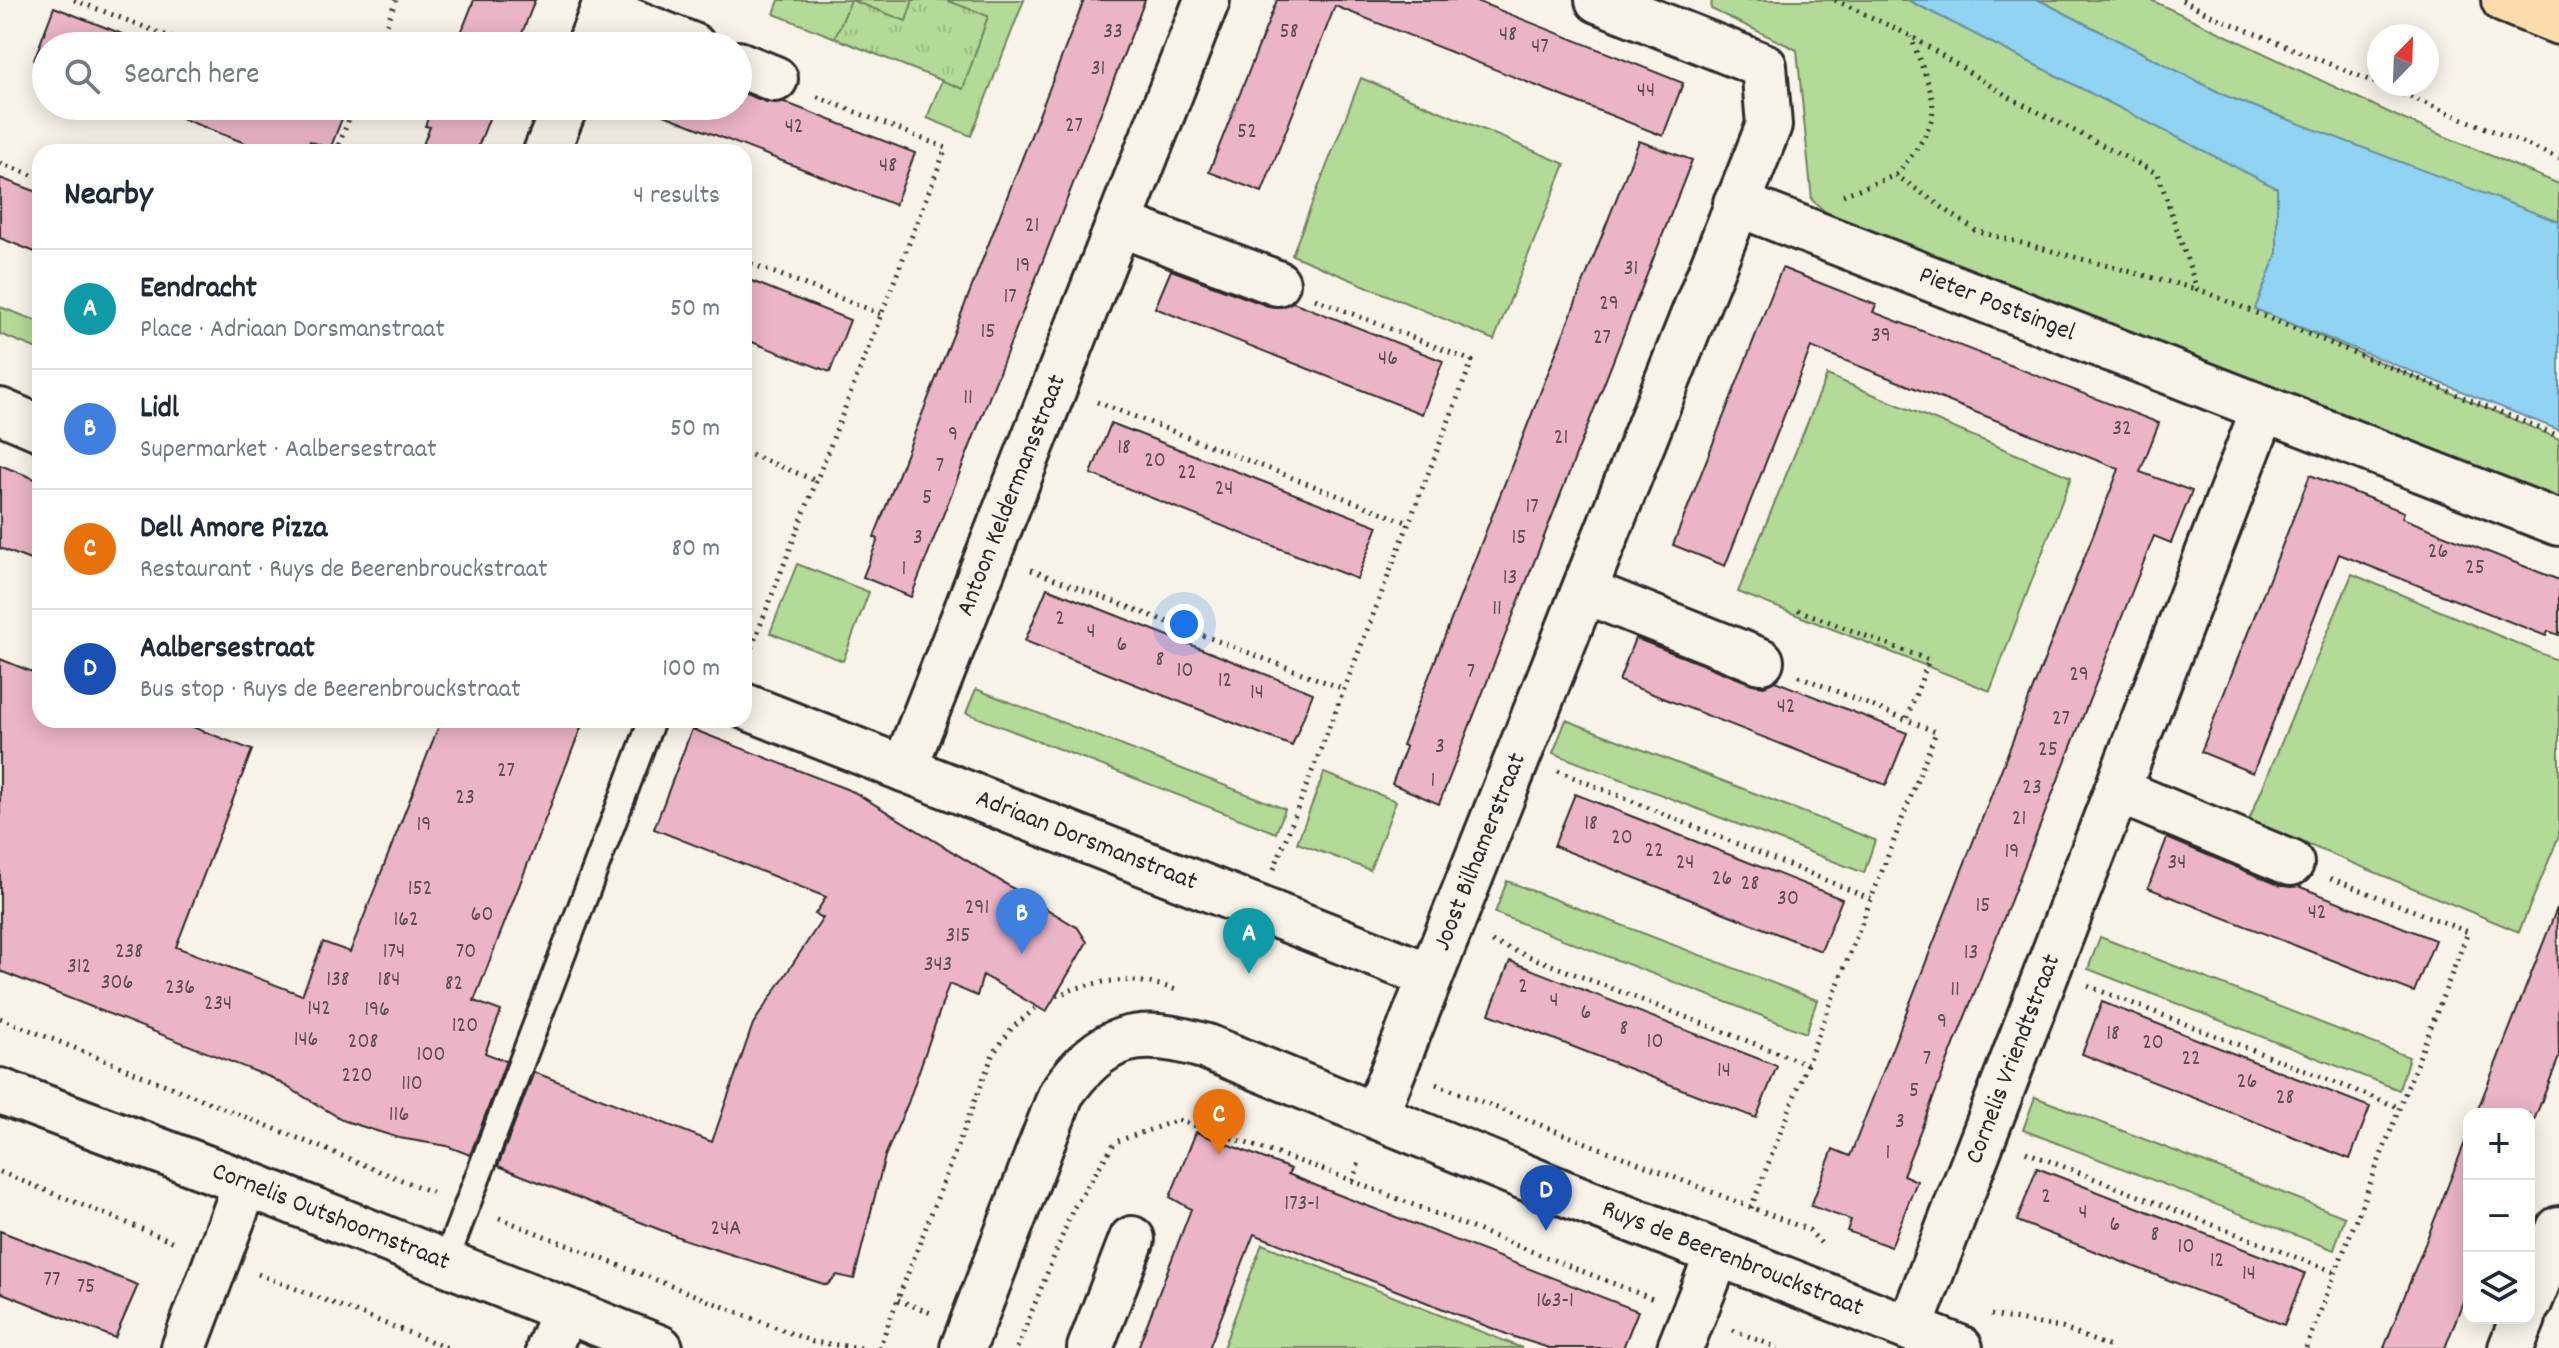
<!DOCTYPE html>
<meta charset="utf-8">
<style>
body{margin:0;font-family:Dekko,sans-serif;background:#f2f2f3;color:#1f2937}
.controls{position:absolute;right:24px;bottom:24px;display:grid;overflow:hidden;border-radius:16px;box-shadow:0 4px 20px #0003}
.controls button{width:72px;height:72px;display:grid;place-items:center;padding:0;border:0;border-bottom:2px solid #e0e1e3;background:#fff;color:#1f2937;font:40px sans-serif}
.compass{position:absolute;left:2367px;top:24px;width:72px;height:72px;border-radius:50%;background:#fff;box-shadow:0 4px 20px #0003;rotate:23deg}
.you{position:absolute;left:1184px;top:624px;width:28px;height:28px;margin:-20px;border:6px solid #fff;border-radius:50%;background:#1a73e8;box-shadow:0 0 0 12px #1a73e833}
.badge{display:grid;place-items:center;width:52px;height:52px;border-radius:50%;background:#ea580c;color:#fff;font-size:26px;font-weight:700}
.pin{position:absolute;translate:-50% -66px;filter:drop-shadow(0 2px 4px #0008)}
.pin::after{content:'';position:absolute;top:42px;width:28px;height:24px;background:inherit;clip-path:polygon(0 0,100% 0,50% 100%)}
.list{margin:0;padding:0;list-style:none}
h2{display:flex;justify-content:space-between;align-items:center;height:104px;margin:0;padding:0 32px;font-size:34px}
h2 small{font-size:26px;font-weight:400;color:#747a83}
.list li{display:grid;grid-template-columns:52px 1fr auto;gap:24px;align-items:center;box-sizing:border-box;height:120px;padding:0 32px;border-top:2px solid #e0e1e3}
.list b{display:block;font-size:30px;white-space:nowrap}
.list p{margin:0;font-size:26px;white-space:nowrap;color:#747a83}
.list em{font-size:26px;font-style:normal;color:#747a83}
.icon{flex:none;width:44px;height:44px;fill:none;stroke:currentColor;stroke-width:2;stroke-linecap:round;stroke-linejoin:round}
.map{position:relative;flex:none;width:2559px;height:1348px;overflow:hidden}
.search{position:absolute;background:#fff;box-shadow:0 4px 20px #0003;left:32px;top:32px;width:720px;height:88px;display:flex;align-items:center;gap:20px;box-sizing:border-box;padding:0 28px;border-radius:44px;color:#747a83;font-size:30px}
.panel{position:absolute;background:#fff;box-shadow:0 4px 20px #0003;left:32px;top:144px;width:720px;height:584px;border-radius:24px}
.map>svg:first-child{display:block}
</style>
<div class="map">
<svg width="2559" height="1348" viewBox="0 0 2559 1348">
<defs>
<pattern id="park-tufts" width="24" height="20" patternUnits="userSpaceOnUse" patternTransform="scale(2)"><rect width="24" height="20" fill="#b3da96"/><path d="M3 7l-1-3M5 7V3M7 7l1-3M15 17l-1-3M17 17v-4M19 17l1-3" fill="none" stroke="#9abb81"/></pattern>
</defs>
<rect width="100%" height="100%" fill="#f7f3e8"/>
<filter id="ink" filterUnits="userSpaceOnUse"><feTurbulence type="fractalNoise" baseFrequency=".0125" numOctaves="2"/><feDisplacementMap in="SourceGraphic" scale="16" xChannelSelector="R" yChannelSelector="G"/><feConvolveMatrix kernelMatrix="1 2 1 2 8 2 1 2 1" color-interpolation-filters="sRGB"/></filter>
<g filter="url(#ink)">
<path fill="#b3da96" stroke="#6f8260" stroke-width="2" d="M779,0h245l-53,136 -44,-18 15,-38 -168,-66z
M1712,0h196l369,188v65l-21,56 303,130v65l-728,-287 -19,-17 -15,-150 -86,-41z
M2039,0h112l254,120 154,64v38l-333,-126z
M1361,78l204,86 -71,176 -202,-85z
M0,307l40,15v28l-40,-16z
M1827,375l244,102 -81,214 -252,-99z
M797,564l72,28 -26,69 -73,-28z
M2352,574l207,87v175l-40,96 -270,-112z
M976,689l309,120 -9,24 -310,-120z
M1566,720l309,120 -11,33 -311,-120z
M1324,773l72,28 -26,69 -73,-27z
M1507,881l310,119 -11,33 -311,-120z
M2100,937l309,120 -10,33 -311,-121z
M2035,1097l310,120 -11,33 -311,-120z
M1262,1244l260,104h-299z"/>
<path fill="url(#park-tufts)" stroke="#6f8260" stroke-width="2" d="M851,0l55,21 7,-21h33l42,16 -25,73 -128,-51z"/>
<path fill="#90d3f2" stroke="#6890a2" stroke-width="2" d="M1908,0h131l187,96 333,126v208l-304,-121 22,-56v-65z"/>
<path fill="#ecb4c7" stroke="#2b2b2b" stroke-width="2" d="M474,0h61l-18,46h-61z
M1084,0h61l-234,597 -48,-20 15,-38 -4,-2z
M1277,0h197l209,83 -20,53 -328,-130 -73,186 -53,-20z
M54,7l68,27 31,12h-107v18l-12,-4z
M738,91l28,11h18l131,51 -20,52 -254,-99h97z
M150,106h197l-17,43 -20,-8 -4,11h-38z
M433,106h61l-18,46h-56l10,-25 -5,-1z
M1639,141l53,19 -253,644 -47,-20 14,-37 -4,-2z
M0,178l40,15v61l-40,-16z
M1782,268l94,37 -3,7 286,111 -19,49 52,19 -21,52 -17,-7 -27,68 -224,571 14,6 -26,66 -44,-16 4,-11 -40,-14 22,-57 17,7 269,-687 -308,-122 -86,219 -52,-21z
M1171,270l97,36 14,1 11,-5 150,59 -21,53 -267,-106z
M744,278l106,42 -20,52 -86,-33z
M1111,423l267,103 -21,53 -266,-105z
M0,465l40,16v83l-40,-16z
M2310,475l94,37 -2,6 157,62v55l-11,-4 -2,5 -207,-82 -86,219 -52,-21z
M1047,588l266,105 -21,53 -267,-105z
M1635,638l117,46 12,2 11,-5 132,52 -21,52 -267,-104z
M0,659l40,16v45h135l77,30 -76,197 126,48 21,-53 27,10 91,-232h143l-110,281 27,10 -16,42 21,8 -36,94 -23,-9 -48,-8 -54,-17 -73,-43 -272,-107z
M692,729l162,63 224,136 9,14 -41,70 -63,-37 -6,21 -28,-12 -41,119 -23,53 -31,123 -17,-4 -10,10 -141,-45 -188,-74 36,-94 178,70 41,-118 70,-106 -8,-4 11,-17 -172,-68z
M1575,794l267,105 -21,52 -267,-105z
M2167,838l114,48h17l137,54 -21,52 -266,-104z
M2557,908l2,149 -30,76v-19h-53z
M1510,961l267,105 -21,52 -267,-104z
M2102,1002l268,105 -20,52 -268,-105z
M1196,1132l95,37 -3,5 46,19 304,118 -15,37h-74l-35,-11 -260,-103 -45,114h-71l53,-139 -21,-12z
M2469,1132v154l-24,62h-61z
M2037,1168l268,105 -21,52 -267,-104z
M0,1231l138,54 -23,53 -115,-46z"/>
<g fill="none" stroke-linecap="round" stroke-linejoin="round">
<g stroke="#2b2b2b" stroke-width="30">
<path id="service" d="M445,1263l207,-543"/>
</g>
<g stroke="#2b2b2b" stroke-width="50">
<g id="minor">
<path d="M603,10l90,36"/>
<path d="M589,46l18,-46"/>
<path d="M738,64l37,15"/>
<path d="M546,152l19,-46"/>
<path id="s1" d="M1736,203l823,320"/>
<path d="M1120,224l157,59"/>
<path d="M0,411l40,17"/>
<path d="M1585,591l176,70"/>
<path id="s2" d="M744,706l684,269"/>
<path id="s3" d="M904,769l303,-769"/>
<path d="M2119,791l172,72"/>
<path id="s4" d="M1376,1114l393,-989 -5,-59 -166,-66"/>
<path d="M2529,1303l30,-74"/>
<path id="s5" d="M1910,1328l354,-920"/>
<path d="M184,1348l62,-165"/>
<path d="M549,1348l15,-37"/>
<path d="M1090,1348l42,-109"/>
<path d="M1680,1348l38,-95"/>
<path d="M2511,1348l12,-30"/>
</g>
</g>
<g stroke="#2b2b2b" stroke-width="50">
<g id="tertiary">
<path id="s6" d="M0,1091l246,92 414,165"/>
<path id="s7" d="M963,1348l98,-254c42,-60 77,-68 146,-47l357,146 396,155"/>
</g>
</g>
<g stroke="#2b2b2b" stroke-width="50">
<path id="primary" d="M2504,0l55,22"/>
</g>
<path stroke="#2b2b2b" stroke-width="5" stroke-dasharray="2 6" stroke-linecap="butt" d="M74,0l120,46
M1835,0l76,36 96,60 151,78 39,115 362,147
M2182,0l33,17 344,141
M378,46l18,-46
M336,152l18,-46
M0,163l40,15
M1896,175c52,-62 41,-67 15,-138
M1843,195l53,-20 80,56 220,58
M744,261l137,53
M1097,402l312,121
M744,452l73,29
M1031,570l313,119
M1798,610l131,50 -23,60
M746,662l200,-514 -133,-53
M1558,771l314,128
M1274,869l198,-508 -157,-62
M1492,942l315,122 129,-332 -137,-56
M2088,986l310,121
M1056,996c42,-18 80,-21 123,-5
M0,1018l434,175
M1436,1084l373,146 12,13
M2026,1152l308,120
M0,1172l177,71
M1353,1181l7,-22
M1751,1208l56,-144
M499,1218l314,124 49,6
M258,1274l190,74
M898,1300l33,13
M1991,1315l71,13 51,20
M1733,1330l45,18
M879,1348l114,-294 19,-26 25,-21
M1017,1348l56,-139 42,-67 63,-22 144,49 331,130
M2306,1348l162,-416 -138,-54"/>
<use href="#service" stroke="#f7f3e8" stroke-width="24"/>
<use href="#minor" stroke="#f7f3e8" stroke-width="44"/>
<use href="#tertiary" stroke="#f7f3e8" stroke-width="44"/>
<use href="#primary" stroke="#fddcac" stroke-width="44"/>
</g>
</g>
<g text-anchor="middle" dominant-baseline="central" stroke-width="8" stroke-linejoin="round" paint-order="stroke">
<g font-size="22" fill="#5b4d52">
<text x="1113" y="32">33</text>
<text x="1289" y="32">58</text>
<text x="1508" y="35">48</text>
<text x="1540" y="47">47</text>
<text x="1098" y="69">31</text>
<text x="1646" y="91">44</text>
<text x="1074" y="126">27</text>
<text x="794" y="127">42</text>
<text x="1247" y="132">52</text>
<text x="888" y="166">48</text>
<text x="1032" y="226">21</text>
<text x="1023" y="266">19</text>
<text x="1631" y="269">31</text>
<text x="1010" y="297">17</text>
<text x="1609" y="304">29</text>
<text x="988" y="332">15</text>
<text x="1881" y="336">39</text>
<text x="1602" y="338">27</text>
<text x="1388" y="359">46</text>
<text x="968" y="398">11</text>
<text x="2122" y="429">32</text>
<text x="953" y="435">9</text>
<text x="1561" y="438">21</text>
<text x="1124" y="448">18</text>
<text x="1155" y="461">20</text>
<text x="940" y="466">7</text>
<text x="1187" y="473">22</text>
<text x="1224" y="489">24</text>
<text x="927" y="498">5</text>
<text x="1532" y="507">17</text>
<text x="918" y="538">3</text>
<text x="1519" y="538">15</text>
<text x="2438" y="552">26</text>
<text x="2475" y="568">25</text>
<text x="904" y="569">1</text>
<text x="1510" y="578">13</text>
<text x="1497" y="609">11</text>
<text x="1060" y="619">2</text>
<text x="1091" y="632">4</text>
<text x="1122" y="645">6</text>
<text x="1160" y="660">8</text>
<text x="1185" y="671">10</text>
<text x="1471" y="672">7</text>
<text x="2079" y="675">29</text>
<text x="1225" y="681">12</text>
<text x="1257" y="693">14</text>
<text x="1786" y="707">42</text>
<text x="2061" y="719">27</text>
<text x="1440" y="747">3</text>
<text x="2048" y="750">25</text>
<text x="506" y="771">27</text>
<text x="1433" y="781">1</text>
<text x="2032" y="788">23</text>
<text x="465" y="798">23</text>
<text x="2019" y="819">21</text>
<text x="1591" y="824">18</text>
<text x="424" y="825">19</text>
<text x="1622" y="838">20</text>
<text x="1654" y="851">22</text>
<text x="2012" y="852">19</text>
<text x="1685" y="863">24</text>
<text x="2177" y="863">34</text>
<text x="1722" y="879">26</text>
<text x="1750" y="884">28</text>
<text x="420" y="889">152</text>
<text x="1788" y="899">30</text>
<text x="1983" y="906">15</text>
<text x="977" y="908">291</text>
<text x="2317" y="913">42</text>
<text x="482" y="915">60</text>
<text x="406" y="920">162</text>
<text x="958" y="936">315</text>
<text x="129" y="952">238</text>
<text x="394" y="952">174</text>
<text x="466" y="952">70</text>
<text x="1971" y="953">13</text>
<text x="938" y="965">343</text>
<text x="79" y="967">312</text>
<text x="338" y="980">138</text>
<text x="389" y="980">184</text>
<text x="117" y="983">306</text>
<text x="454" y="984">82</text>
<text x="1523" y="987">2</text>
<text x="180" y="988">236</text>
<text x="1955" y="990">11</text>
<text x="1554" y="1001">4</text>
<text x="218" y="1004">234</text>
<text x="319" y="1009">142</text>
<text x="377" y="1010">196</text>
<text x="1586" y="1013">6</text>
<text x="1942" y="1022">9</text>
<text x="465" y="1026">120</text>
<text x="1624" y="1029">8</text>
<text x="2113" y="1034">18</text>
<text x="306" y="1040">146</text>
<text x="363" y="1042">208</text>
<text x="1655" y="1042">10</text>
<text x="2153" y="1043">20</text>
<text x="431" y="1055">100</text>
<text x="1927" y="1059">7</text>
<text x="2191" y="1059">22</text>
<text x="1724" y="1071">14</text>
<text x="357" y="1076">220</text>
<text x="2247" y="1082">26</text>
<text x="412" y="1084">110</text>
<text x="1914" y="1091">5</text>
<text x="2285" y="1098">28</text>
<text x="399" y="1115">116</text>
<text x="1900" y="1122">3</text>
<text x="1888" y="1153">1</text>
<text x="2046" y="1197">2</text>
<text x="1302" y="1204">173-1</text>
<text x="2083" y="1213">4</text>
<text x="2115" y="1225">6</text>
<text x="726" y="1229">24A</text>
<text x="2155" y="1235">8</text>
<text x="2186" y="1247">10</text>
<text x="2217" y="1261">12</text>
<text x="2249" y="1274">14</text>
<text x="52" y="1280">77</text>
<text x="86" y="1287">75</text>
<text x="1555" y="1301">163-1</text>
</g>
<g font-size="26" fill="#2b2b2b" stroke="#f7f3e8">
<text stroke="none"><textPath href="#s1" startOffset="280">Pieter Postsingel</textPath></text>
<text stroke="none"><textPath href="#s3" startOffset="294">Antoon Keldermansstraat</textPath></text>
<text stroke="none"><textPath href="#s2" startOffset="368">Adriaan Dorsmanstraat</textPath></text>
<text stroke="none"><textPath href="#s4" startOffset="282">Joost Bilhamerstraat</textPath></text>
<text stroke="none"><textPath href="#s5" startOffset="288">Cornelis Vriendtstraat</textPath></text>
<text stroke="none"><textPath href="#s6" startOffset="354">Cornelis Outshoornstraat</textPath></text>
<text stroke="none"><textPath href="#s7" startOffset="1008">Ruys de Beerenbrouckstraat</textPath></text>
</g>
</g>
</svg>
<div class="controls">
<button>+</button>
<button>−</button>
<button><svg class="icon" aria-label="layers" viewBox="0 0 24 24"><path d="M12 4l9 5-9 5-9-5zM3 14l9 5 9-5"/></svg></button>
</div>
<svg class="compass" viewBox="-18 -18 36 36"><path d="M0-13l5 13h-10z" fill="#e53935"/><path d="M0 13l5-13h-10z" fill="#747a83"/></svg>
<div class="you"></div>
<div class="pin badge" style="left:1249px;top:974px;background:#0f9aa8">A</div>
<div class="pin badge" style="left:1022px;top:954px;background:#3f7fe0">B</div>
<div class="pin badge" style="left:1219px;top:1155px;background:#e8710a">C</div>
<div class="pin badge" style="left:1546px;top:1231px;background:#1a4fb4">D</div>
<div class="search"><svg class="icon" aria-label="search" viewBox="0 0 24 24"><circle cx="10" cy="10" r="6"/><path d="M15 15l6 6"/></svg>Search here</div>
<section class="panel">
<h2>Nearby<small>4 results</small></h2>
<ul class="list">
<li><span class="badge" style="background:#0f9aa8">A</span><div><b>Eendracht</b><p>Place · Adriaan Dorsmanstraat</p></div><em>50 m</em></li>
<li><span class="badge" style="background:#3f7fe0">B</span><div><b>Lidl</b><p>Supermarket · Aalbersestraat</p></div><em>50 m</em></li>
<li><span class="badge" style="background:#e8710a">C</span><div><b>Dell Amore Pizza</b><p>Restaurant · Ruys de Beerenbrouckstraat</p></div><em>80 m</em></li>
<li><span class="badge" style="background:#1a4fb4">D</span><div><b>Aalbersestraat</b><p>Bus stop · Ruys de Beerenbrouckstraat</p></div><em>100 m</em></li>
</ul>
</section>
</div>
